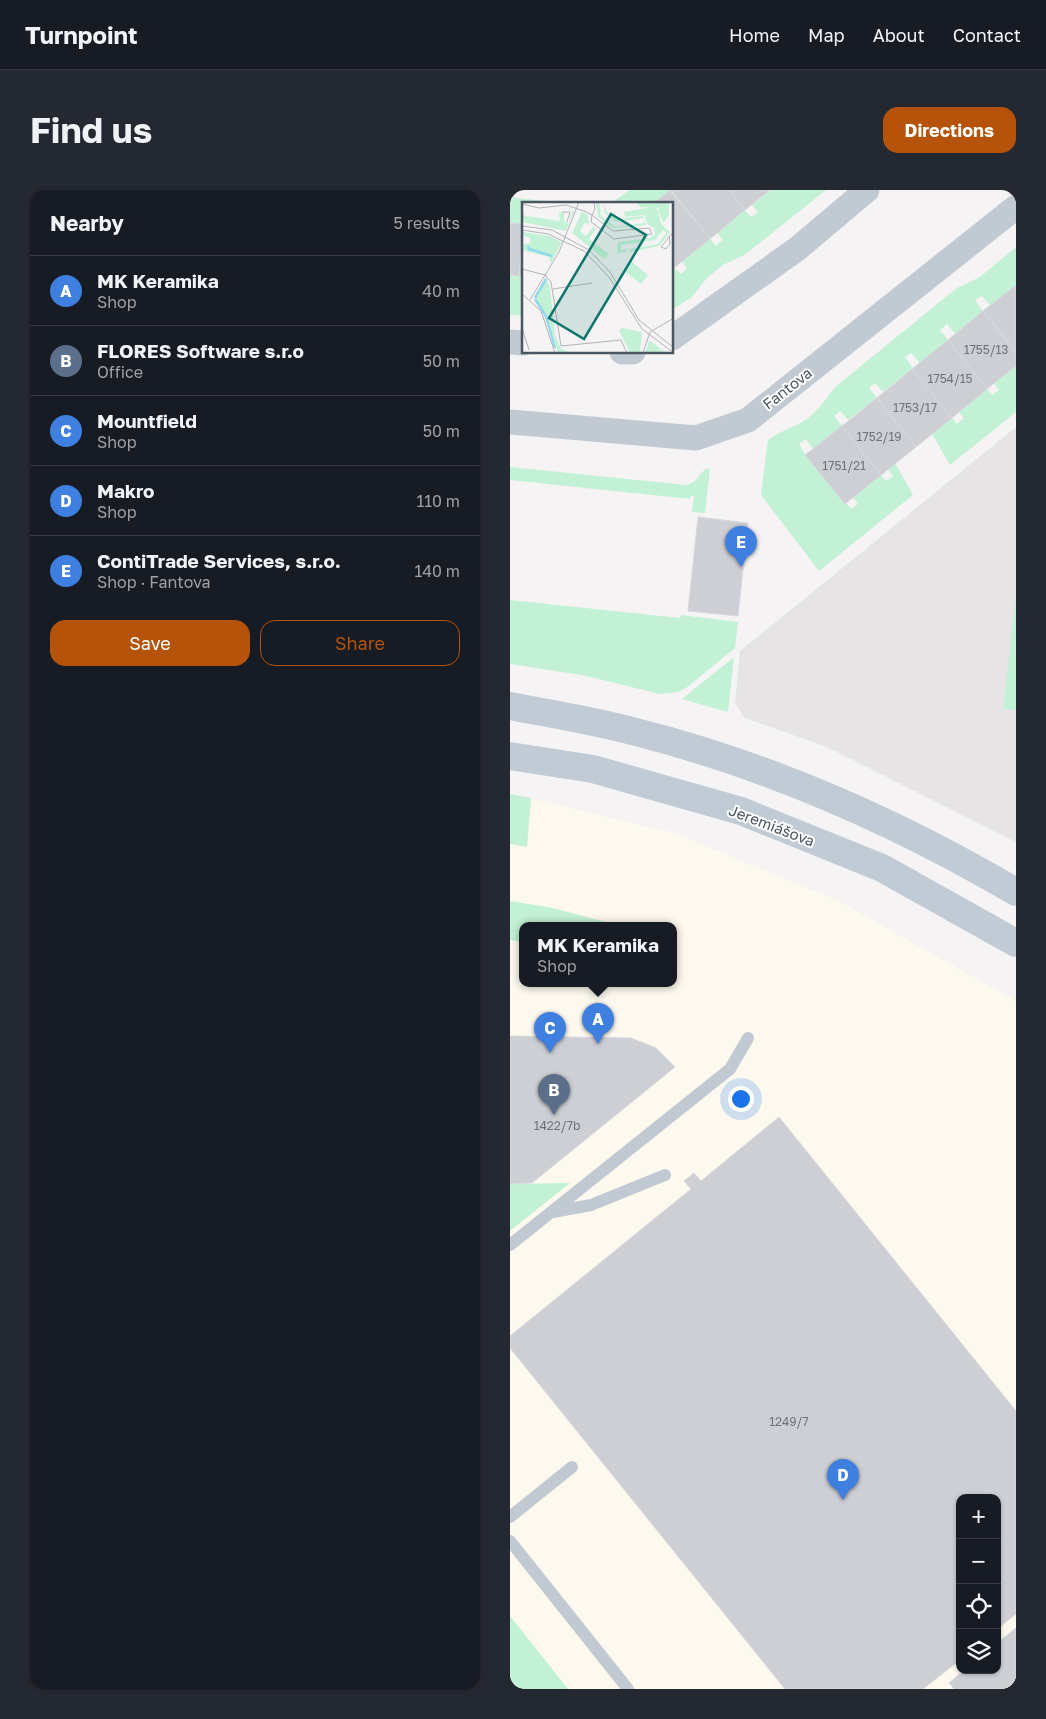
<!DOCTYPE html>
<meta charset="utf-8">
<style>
body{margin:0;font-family:"Golos Text",sans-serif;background:#242831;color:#f1f3f6}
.controls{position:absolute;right:15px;bottom:15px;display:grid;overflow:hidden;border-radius:10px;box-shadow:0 1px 4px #0004}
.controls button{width:45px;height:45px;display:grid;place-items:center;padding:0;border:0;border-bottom:1px solid #363941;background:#171b24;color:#f1f3f6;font:25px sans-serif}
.you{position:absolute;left:230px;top:908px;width:18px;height:18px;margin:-12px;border:4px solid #fff;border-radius:50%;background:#1a73e8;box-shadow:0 0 0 8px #1a73e833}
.badge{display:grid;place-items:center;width:32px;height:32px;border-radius:50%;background:#b45309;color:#fff;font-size:16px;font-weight:700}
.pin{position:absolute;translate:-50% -41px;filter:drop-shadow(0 1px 2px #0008)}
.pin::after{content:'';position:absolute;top:26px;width:18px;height:15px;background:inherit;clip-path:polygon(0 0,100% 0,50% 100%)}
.popup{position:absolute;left:9px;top:732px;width:158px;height:65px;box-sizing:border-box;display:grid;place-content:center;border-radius:10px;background:#171b24;filter:drop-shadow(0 1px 4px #0005);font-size:16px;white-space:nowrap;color:#9ea1a6}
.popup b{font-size:19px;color:#f1f3f6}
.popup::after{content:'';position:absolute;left:50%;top:100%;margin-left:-10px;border:10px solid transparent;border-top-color:#171b24}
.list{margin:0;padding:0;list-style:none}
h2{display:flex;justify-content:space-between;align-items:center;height:65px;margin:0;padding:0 20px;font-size:21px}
h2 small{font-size:16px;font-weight:400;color:#9ea1a6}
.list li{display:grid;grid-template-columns:32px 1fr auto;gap:15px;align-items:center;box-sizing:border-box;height:70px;padding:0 20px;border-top:1px solid #363941}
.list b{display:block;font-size:19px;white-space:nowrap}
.list p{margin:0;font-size:16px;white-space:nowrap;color:#9ea1a6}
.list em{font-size:16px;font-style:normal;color:#9ea1a6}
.actions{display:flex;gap:10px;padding:15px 20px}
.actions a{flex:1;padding:11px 0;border:1px solid #b45309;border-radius:15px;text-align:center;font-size:18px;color:#b45309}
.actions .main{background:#b45309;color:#fff}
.icon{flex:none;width:28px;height:28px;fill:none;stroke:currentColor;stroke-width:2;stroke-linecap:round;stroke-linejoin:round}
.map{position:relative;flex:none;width:506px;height:1499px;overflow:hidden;border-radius:15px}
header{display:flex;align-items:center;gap:30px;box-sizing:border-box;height:70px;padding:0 25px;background:#171b24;border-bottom:1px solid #363941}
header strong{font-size:24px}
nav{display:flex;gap:28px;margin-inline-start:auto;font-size:18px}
.intro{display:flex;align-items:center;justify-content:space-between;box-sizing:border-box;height:120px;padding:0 30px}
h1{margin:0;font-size:35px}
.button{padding:12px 22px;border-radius:15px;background:#b45309;color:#fff;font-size:18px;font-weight:700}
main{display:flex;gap:30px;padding:0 30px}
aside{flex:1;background:#171b24;border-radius:15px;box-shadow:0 1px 4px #0004}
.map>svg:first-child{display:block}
</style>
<header>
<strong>Turnpoint</strong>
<nav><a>Home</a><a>Map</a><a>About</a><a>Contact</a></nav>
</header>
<div class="intro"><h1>Find us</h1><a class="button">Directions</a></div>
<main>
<aside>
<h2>Nearby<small>5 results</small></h2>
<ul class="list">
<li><span class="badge" style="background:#3f7fe0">A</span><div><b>MK Keramika</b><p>Shop</p></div><em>40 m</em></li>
<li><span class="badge" style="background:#5c6f8a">B</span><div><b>FLORES Software s.r.o</b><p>Office</p></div><em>50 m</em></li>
<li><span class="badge" style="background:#3f7fe0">C</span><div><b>Mountfield</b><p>Shop</p></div><em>50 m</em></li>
<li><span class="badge" style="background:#3f7fe0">D</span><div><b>Makro</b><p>Shop</p></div><em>110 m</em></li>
<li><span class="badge" style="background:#3f7fe0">E</span><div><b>ContiTrade Services, s.r.o.</b><p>Shop · Fantova</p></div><em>140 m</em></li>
</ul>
<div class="actions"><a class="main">Save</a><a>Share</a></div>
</aside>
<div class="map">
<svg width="506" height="1499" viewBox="0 0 506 1499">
<rect width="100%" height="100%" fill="#f5f3f3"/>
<path fill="#fdf9ef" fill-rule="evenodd" d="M0,604l162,38 167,69 177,100v688h-448l-58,-73zM13,735h150v58h-150zM450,1308h37v172h-37z"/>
<path fill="#e6e4e5" d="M506,237v415l-189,-95 -82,-29 -10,-15 5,-52z"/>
<path fill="#c3f1d5" d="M120,0h40l-17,14h-44z
M261,0h55l-80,64 -23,11 -16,13 -16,20 -18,11v-42l8,7 6,-5 -5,-7 28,-23 6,7 7,-6 -6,-7 28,-23 6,7 7,-5 -6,-7z
M0,7l59,7h-45v20l-14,-1z
M506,57v38l-26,21 -8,-10 -7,4 8,11 -28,23 -8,-10 -7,6 8,10 -28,23 -9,-10 -6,4 8,11 -30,24 -8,-9 -6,5 8,10 -29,22 -8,-9 -6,5 8,10 -29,23 -7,-10 -7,5 7,12 45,53 7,-5 -5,-6 28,-23 5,6 7,-5 -5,-7 7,-6 18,32 -94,76 -58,-76 7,-55c11,-8 23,-12 34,-18 14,-8 23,-22 33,-35l122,-99 23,-11z
M0,85l14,1v40l-14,-1z
M506,176v46l-66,53 -18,-31 20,-16 5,6 7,-6 -5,-6 28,-23 5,6 7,-5 -5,-7z
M0,277l176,18 8,-3 11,-13 5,-1 -5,45 -13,-1 2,-16h-3l-1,3 -180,-19z
M506,406v114l-13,-1z
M0,410l170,18 1,-3 57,7 -3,26 -49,40 -8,4 -18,2 -78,-19 -72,-11z
M224,467l-6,55 -46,-13z
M0,604l21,4 -4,49 -17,-3z
M0,711l43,7 60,16 -90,1v17l-13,-2z
M60,993l-60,48v-47z
M0,1426l58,73h-58z"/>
<path fill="#cdcfd5" stroke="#d7d9de" d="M160,0l40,49 -36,29 -2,-64h-19z
M161,0h58l16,20 -35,29z
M219,0h41l-25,20z
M0,33l14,1 -5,52 -9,-1z
M14,40v46h-5z
M506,95v67l-33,-41z
M473,121l33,41v14l-29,23 -39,-49z
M438,150l39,49 -35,29 -40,-49z
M402,179l40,49 -36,29 -39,-49z
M367,208l39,49 -35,28 -39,-49z
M332,236l39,49 -36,29 -40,-49z
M188,327l50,6 -10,93 -50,-5z
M0,846l121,2 25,10 19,19 -143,116 -22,1z
M269,927l237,294v203l-19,15v-131h-37v162l-37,29h-138l-275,-341v-12l181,-147 -7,-8 10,-8 7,8z
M506,1438v61h-62l-5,-6 15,-13h33v-27z"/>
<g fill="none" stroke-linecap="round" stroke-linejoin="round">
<path stroke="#c1cad2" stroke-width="12" d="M43,1022l38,-7 74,-30
M0,1055l220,-176 18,-31
M0,1327l62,-50
M0,1351l118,148"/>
<path stroke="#c1cad2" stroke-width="25" d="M162,148l125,-89 70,-59
M0,152l14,1
M112,162h11
M0,232l186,16 52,-18 268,-213"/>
<path stroke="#c1cbd6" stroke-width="28" d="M0,516c42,8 85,15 126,26 134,34 261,90 380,160
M0,566l83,13 148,42 141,57 134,75"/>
</g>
<g text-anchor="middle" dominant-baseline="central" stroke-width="4" stroke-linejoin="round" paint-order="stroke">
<g font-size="12" fill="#6b747e">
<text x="476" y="159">1755/13</text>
<text x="440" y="188">1754/15</text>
<text x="405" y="217">1753/17</text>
<text x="369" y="246">1752/19</text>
<text x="334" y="275">1751/21</text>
<text x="47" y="935">1422/7b</text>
<text x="279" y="1231">1249/7</text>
</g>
<g font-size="15" fill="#4a5661" stroke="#fff">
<text transform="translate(277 198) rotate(-38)">Fantova</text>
<text transform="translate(262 635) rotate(21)">Jeremiášova</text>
</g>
</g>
<g transform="translate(12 12)">
<rect width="151" height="151" fill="#f5f3f3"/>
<path d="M74,0h3l2,14 15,11 28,-4v-5l-28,4 -11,-9 -2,-11 4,10 10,7 26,-3 3,9 -33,3 -15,-11zM114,0h33v13l-6,8 -5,-15 -18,-1zM131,5l5,3 3,14 9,8 -11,14 -29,6v-3l28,-5 8,-11 -3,-3 -8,10 -34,5v5l5,-1v3l-9,1 1,-11 32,-4 5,-4 -1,-6 -7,-4 -2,-9 -20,2 -1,-5zM45,6l7,3 -8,20 -44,-9 1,-9 2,3 35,5 -1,-8 5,-1v10l5,1 3,-12zM60,10l5,2 2,10 -5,-1 -4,8 6,5 7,-9 3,1 -7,11 20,15 -5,5 -32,-26zM0,30l27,4 13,6 -11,21 -2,-6 -27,-7 2,-6 7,-1 -1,-5 -8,-3zM109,59l17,14 -7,9 -17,-13zM24,77l4,8 5,48 6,14 8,2 -11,2 -11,-38 -12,-16zM100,126l20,4 -2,21h-10l-11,-23zM127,139h1l16,12h-21z" fill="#c3f1d5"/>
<path fill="none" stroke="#90daee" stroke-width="2.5" d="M6,44l1,3 23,7M13,96l11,-19M13,97l11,17 9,32"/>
<path fill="none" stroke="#b1b4b9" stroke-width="1" d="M0,2l17,4 27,-3 21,7 5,3 5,4 16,12 36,-3 3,6 -38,5 -23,-17 1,-7 3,-6 -1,-7M40,10h8l-3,10M0,24l30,4 37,20 21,22 29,48 35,28M0,28l26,4 36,17 25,26 33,52 32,24M147,34l1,8 -4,5 -5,-2 13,-16M0,67l23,6M23,73l6,7 10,64 60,-6 6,13M31,87l39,-6M0,92l19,17 14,42M8,98l29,-48 20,-50M0,126l7,22M121,151l7,-21 24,-14"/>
<path fill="#0f766e" fill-opacity="0.15" stroke="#0f766e" stroke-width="2.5" d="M89,12l35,21 -62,104 -35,-21z"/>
<rect width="151" height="151" fill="none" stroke="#4a5661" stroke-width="2.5"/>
</g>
</svg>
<div class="controls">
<button>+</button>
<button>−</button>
<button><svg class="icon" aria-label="locate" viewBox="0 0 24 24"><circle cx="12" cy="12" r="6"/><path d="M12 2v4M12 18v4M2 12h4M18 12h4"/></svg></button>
<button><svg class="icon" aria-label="layers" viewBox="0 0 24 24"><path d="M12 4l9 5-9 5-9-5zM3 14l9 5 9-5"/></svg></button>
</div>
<div class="you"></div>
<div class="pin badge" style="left:88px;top:854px;background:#3f7fe0">A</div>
<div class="popup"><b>MK Keramika</b>Shop</div>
<div class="pin badge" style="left:44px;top:925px;background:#5c6f8a">B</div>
<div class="pin badge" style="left:40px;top:863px;background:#3f7fe0">C</div>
<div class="pin badge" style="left:333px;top:1310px;background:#3f7fe0">D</div>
<div class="pin badge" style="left:231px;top:377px;background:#3f7fe0">E</div>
</div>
</main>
